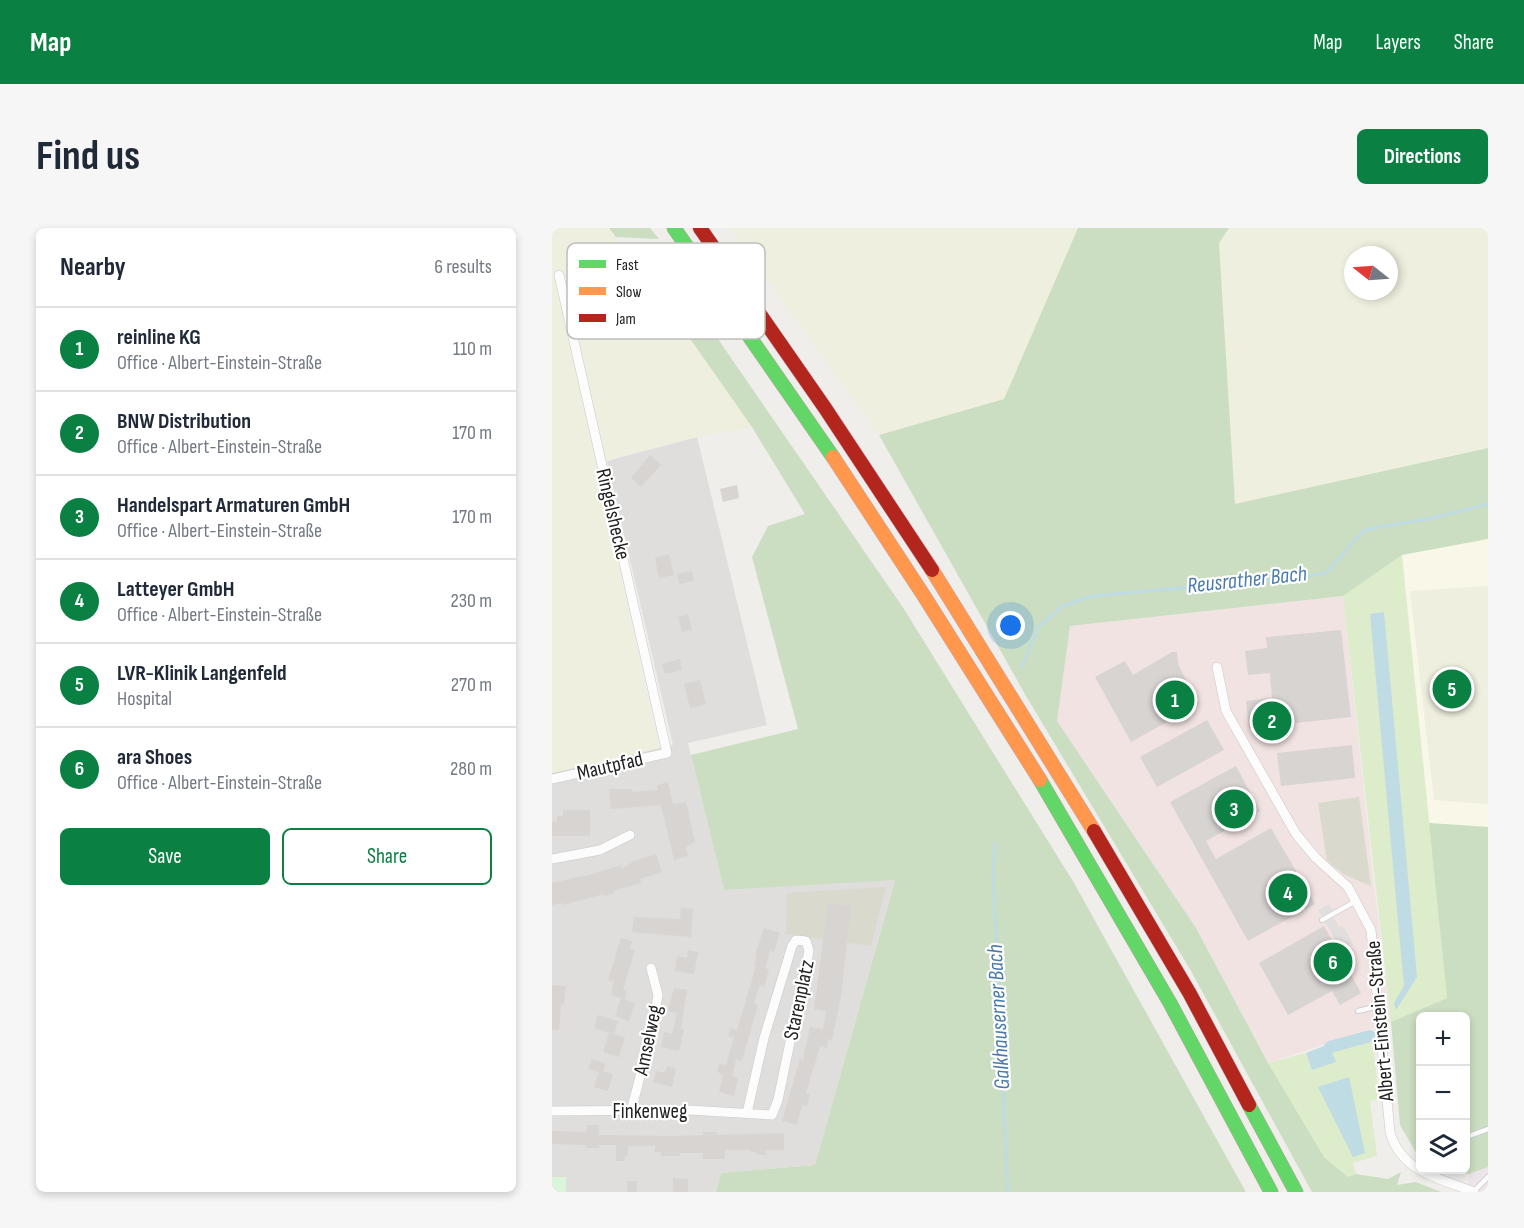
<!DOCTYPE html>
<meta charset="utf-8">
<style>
body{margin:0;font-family:"Sofia Sans Condensed",sans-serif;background:#f6f6f7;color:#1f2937}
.controls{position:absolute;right:18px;bottom:18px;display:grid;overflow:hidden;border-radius:9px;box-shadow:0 3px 9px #0003}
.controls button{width:54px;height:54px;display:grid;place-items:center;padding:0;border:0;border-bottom:2px solid #e0e1e3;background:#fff;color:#1f2937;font:30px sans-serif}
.compass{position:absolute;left:792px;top:18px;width:54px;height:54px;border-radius:50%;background:#fff;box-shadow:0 3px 9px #0003;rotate:287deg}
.you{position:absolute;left:459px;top:398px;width:21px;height:21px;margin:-15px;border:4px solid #fff;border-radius:50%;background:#1a73e8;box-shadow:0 0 0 9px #1a73e833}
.badge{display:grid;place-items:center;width:39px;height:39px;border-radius:50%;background:#0b8043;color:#fff;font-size:20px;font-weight:700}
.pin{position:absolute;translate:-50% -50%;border:3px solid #fff;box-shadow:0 2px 6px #0006}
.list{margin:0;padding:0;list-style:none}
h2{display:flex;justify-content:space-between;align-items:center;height:78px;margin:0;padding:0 24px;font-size:26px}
h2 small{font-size:20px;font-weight:400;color:#747a83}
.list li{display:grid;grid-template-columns:39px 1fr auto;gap:18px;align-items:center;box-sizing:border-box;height:84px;padding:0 24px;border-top:2px solid #e0e1e3}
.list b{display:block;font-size:22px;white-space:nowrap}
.list p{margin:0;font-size:20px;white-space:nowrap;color:#747a83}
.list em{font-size:20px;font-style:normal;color:#747a83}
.actions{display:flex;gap:12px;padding:18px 24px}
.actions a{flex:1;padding:14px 0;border:2px solid #0b8043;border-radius:9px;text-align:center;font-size:21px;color:#0b8043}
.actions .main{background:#0b8043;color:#fff}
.icon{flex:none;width:33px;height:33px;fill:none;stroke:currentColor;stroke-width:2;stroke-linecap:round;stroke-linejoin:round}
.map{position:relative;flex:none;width:936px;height:964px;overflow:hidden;border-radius:9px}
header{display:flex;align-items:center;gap:36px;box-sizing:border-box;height:84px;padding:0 30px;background:#0b8043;color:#fff}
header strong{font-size:28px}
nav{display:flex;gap:33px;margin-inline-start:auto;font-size:21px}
.intro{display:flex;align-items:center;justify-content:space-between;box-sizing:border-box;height:144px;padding:0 36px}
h1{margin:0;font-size:42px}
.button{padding:15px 27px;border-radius:9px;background:#0b8043;color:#fff;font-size:21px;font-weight:700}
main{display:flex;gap:36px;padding:0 36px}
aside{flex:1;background:#fff;border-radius:9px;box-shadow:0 3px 9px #0003}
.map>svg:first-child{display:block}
</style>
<header>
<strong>Map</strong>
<nav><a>Map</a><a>Layers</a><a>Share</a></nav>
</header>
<div class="intro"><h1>Find us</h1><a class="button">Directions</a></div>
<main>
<aside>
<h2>Nearby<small>6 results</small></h2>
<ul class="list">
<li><span class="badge">1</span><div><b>reinline KG</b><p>Office · Albert-Einstein-Straße</p></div><em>110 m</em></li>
<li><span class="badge">2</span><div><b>BNW Distribution</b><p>Office · Albert-Einstein-Straße</p></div><em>170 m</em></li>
<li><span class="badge">3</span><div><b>Handelspart Armaturen GmbH</b><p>Office · Albert-Einstein-Straße</p></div><em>170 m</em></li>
<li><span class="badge">4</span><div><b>Latteyer GmbH</b><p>Office · Albert-Einstein-Straße</p></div><em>230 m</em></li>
<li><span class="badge">5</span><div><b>LVR-Klinik Langenfeld</b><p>Hospital</p></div><em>270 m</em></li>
<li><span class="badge">6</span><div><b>ara Shoes</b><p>Office · Albert-Einstein-Straße</p></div><em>280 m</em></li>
</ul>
<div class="actions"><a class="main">Save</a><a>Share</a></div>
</aside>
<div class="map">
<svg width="936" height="964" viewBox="0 0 936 964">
<rect width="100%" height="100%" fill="#f0eeeb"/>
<path fill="#dfdedc" d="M145,209l70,288 -79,18 36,147 171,-11 -80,286 -94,8 -5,19h-164v-419l121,-28 -66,-284z"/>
<path fill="#f1e3e1" d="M791,368l31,290 17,136 -123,41 -72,-135 -139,-207 13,-95z"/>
<path fill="#ede4e9" d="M936,939v25h-21l2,-18z"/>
<path fill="#f8f7e8" d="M936,283v316l-59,-4 -30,-292z"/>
<path fill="#d9d9cd" d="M807,569l12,89 -26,-11 -18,-14 -9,-58z
M334,659l-15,59 -85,-12 1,-41z"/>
<path fill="#efefdf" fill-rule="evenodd" d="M0,0h57l30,38 113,161 -55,10 -101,26 63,285 -107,25z
M178,0h348l-74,171 -125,36z
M677,0h259v220l-253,56 -16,-261zM801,27h36v36h-36z
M936,358v218l-54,-4 -24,-209z"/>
<path fill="#ddeccb" d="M850,327l45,443 -56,24 -48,-426z
M821,811l6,60 -9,2 7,55 -24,7 3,11 -8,3 -24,-20 -56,-94 38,-10 6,17 23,-8 -3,-12z"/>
<path fill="#cbdec1" d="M57,0h41l9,11 -43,-2z
M526,0h151l-10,15 16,261 253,-56v91l-86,16 -59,41 -273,30 -13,95 139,207 72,135 56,94 24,20 8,-3 32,5 13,-7 -4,13 19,-3 25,10h-129l-121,-221 -165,-275 -147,-261 125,-36z
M125,32l3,24 222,322 172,277 172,309h-530l5,-19 94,-8 80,-285 -171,10 -33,-135 107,-26 -46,-172 16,-31 37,-12 -53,-87 -113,-161z
M877,595l59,4v340l-19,7 -14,-4h11v-154h-46v141l-2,-1 -18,-31 -9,-103 56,-24z"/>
<path fill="#daf5da" d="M0,949h14v15h-14z"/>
<path fill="#e0dfde" d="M777,676l5,8 -3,1 8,14 4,-1 10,17 -12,6 -23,-39z
M237,805l-6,30h-19l7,-29z"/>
<path fill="#bfdbe3" d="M832,384l33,365 -21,33 -2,-7 10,-17 -34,-372z
M777,816l7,18 -24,8 -6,-17z
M797,849l16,76 -12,4 -35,-70z"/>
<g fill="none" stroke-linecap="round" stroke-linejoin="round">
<path stroke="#bfdbe3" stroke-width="3" d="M470,439l16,-40 25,-21 29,-10 210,-19 24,-4 37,-42 15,-4 50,-8 60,-15
M443,615l-2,30 15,319"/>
<path stroke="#bfdbe3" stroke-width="12" d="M778,819l40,-11"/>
</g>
<path fill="#d7d4d2" d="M98,227l11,10 -20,22 -10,-9z
M185,257l2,13 -16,4 -3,-13z
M117,326l5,21 -15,3 -4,-20z
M140,343l2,10 -15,3 -2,-10z
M136,386l4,16 -10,2 -4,-15z
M789,402l10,87 -102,11 -3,-27 26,-3 -2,-25 -22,2 -3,-24 22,-3 -1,-11z
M620,424h5l1,12 21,40 -68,38 -36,-65 30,-16 8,14z
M128,431l2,11 -17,4 -3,-10z
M148,452l6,24 -16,4 -6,-24z
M655,492l17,30 -67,37 -17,-30z
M800,517l3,33 -74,8 -4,-33z
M684,538l24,45 -54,30 10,18 55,-31 44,76 -67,37 -78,-139z
M116,554l5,22 13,-2 9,40 -9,5 2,9 -14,4 -13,-55 -50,4 -2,-20h23v3l26,-2 -1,-5z
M11,582h27v26h-38v-14h5v-6h6z
M104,626l6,18 -22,7 1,4 -28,8 1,2 -9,3 -1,-2 -41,11 -1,-2 -10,2v-22l41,-9 28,-9 1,4 12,-8z
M276,675l23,3 -10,90 -9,44 -4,-1 -1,9 -7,-2 -14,47 4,1 -3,12 -5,-1 -5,20 -15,-4 18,-62 3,1 7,-33 13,2 3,-18 -12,-2z
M129,680l12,1 -2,28 -59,-5 2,-15 46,2z
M772,698l37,67 -21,12 -8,-14 -44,24 -29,-52z
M212,700l16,5 -6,19 -4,-1 -5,17 4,1 -5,18 -4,-2 -6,19 4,1 -14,49 -3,7 -5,-2 -4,17 6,2 -4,18 -15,-4 4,-18 -6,-2 2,-8 7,1 8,-27 -6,-2 3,-8 6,2 19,-64 -2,-1 3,-9 -2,-1z
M69,710l11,3 -2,8 5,1 -12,40 4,1 -3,8 11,4 -6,18 -14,-5 6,-18 -10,-3 3,-13 -6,-2z
M136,722l10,2 -4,22 -19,-3 2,-15 10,2z
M0,757l14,1 -2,19 -3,-1 -2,26h-7z
M122,760l13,2 -6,39 3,1 -5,21 -18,-4 3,-15 8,2 5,-21 -9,-2z
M46,787l20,6 -4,13 -20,-6z
M57,805l16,4 -6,20 -16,-5z
M40,831l14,5 -3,7 10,3 -5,17 -14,-4 5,-15 -11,-3z
M115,838l9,3 -4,18 -19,-5 3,-11 9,2z
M35,897h12v10l75,1 29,-1v-3h14v3l67,-2v17h-18v5h-9l-1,-3h-5v-2h-26v9h-22v-6h-23v3h-19v-4h-6v-6h-27v10h-3l-1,5h-8v-16h-17v3h-13v-3l-34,-1v-13l34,1z
M121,950l15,1v13h-15z
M75,953h10v11h-10z"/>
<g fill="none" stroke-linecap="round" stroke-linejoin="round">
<g stroke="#c9c8c7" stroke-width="6">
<path id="lane" d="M770,692l34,-19
M806,783l21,-5
M914,909l22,-8
M921,964l15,-15"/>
</g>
<g stroke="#c9c8c7" stroke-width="10">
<path id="street" d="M665,439l9,44 70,123 20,24 32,29 23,43 19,202c11,40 49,46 84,60
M0,551l115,-26 -108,-478
M0,631l48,-9 30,-15
M0,883l137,-1 83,5 6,-15 31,-149 -3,-10 -10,-1 -4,6 -28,92 -17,75
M79,883l21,-80 6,-36 -7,-27"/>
</g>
<g stroke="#c5a2ac" stroke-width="15">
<path id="fast" d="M122,0l159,229
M488,552l130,223 101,189
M697,877l47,87"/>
</g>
<g stroke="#c5a2ac" stroke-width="15">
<path id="slow" d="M281,229l91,139 116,184
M380,342l162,261"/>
</g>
<g stroke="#c5a2ac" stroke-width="15">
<path id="jam" d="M148,0l125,180 107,162
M542,603l96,163 59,111"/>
</g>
<use href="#lane" stroke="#fdfcfc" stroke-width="4.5"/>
<use href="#street" stroke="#fdfcfc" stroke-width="9"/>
<use href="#fast" stroke="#63d668" stroke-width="14"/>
<use href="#slow" stroke="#ff974d" stroke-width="14"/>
<use href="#jam" stroke="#b3261e" stroke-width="14"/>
</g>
<g text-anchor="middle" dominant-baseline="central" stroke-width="4.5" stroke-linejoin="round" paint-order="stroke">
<g font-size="21" fill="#222" stroke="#fff">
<text transform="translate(61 286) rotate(77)">Ringelshecke</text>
<text transform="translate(58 538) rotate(-13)">Mautpfad</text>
<text transform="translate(247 772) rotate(-78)">Starenplatz</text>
<text transform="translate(828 793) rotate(-95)">Albert-Einstein-Straße</text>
<text transform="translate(96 812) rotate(-78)">Amselweg</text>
<text x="98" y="883">Finkenweg</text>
</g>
<g font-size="22" font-style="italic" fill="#4a7aab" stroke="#fff">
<text transform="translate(695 352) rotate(-6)">Reusrather Bach</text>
<text transform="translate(447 789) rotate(-93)">Galkhauserner Bach</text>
</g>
</g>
<rect x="15" y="15" width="198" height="96" rx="9" fill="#fff" stroke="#bdbdbd" stroke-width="1.5"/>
<rect x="27" y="32" width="27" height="8" fill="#63d668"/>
<rect x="27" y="59" width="27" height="8" fill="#ff974d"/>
<rect x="27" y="86" width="27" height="8" fill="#b3261e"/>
<g font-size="16" fill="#222">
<text x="64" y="42">Fast</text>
<text x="64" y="69">Slow</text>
<text x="64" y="96">Jam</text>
</g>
</svg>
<div class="controls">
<button>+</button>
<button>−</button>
<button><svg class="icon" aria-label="layers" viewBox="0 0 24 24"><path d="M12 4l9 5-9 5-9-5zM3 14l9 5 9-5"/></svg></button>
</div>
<svg class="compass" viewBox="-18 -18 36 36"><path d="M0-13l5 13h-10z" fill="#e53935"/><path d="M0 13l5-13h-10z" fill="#747a83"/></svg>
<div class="you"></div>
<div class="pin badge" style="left:623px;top:472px">1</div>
<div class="pin badge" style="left:720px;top:493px">2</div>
<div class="pin badge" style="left:682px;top:581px">3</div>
<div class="pin badge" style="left:736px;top:665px">4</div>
<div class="pin badge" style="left:900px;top:461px">5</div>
<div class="pin badge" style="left:781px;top:734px">6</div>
</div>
</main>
